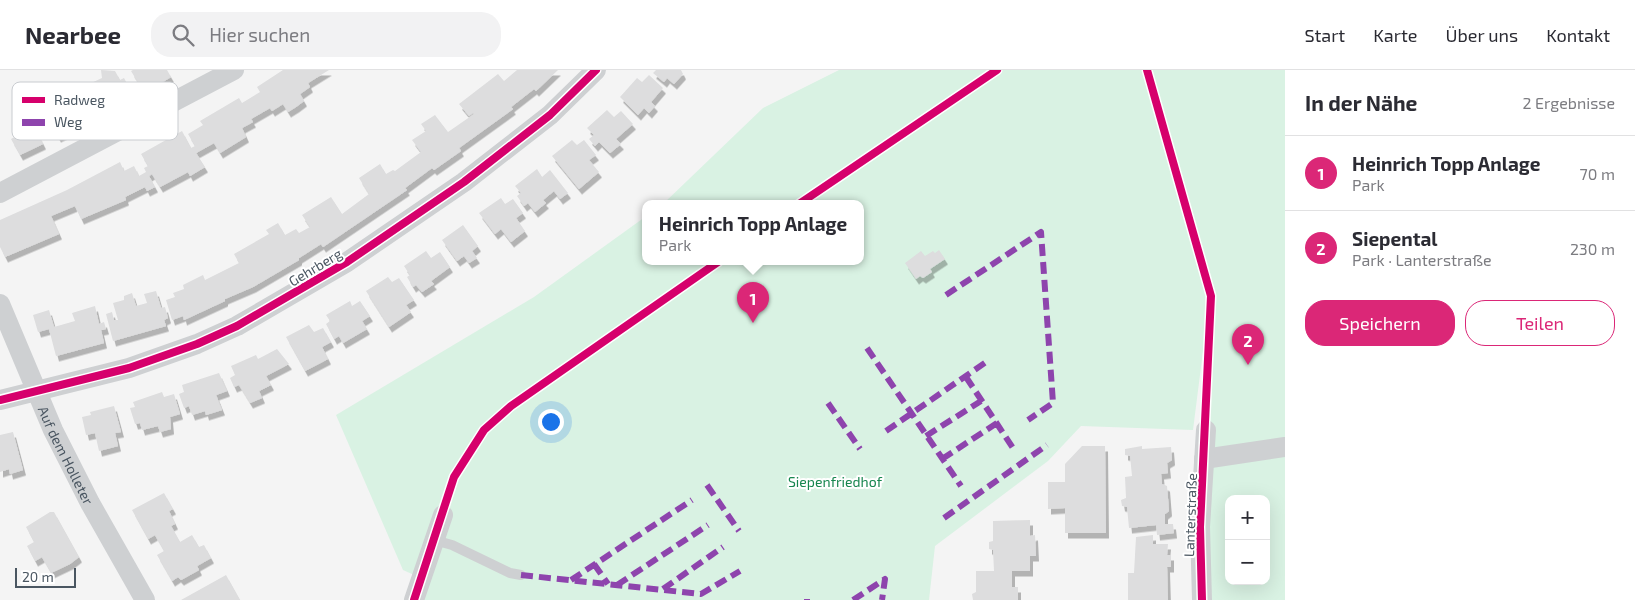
<!DOCTYPE html>
<html lang="de">
<meta charset="utf-8">
<style>
body{margin:0;font-family:"Exo 2",sans-serif;background:#f2f2f3;color:#2b2b33}
.controls{position:absolute;right:15px;bottom:15px;display:grid;overflow:hidden;border-radius:10px;box-shadow:0 5px 20px #0002}
.controls button{width:45px;height:45px;display:grid;place-items:center;padding:0;border:0;border-bottom:1px solid #e1e1e2;background:#fff;color:#2b2b33;font:25px sans-serif}
.scale{position:absolute;left:15px;bottom:12px;width:61px;box-sizing:border-box;padding-left:5px;border:2px solid #4a5661;border-top:0;font-size:14px;line-height:18px;white-space:nowrap;color:#4a5661;-webkit-text-stroke:4px #fff;paint-order:stroke}
.you{position:absolute;left:550px;top:351px;width:18px;height:18px;margin:-12px;border:4px solid #fff;border-radius:50%;background:#1a73e8;box-shadow:0 0 0 8px #1a73e833}
.badge{display:grid;place-items:center;width:32px;height:32px;border-radius:50%;background:#db2777;color:#fff;font-size:16px;font-weight:700}
.pin{position:absolute;translate:-50% -41px;filter:drop-shadow(0 1px 2px #0008)}
.pin::after{content:'';position:absolute;top:26px;width:18px;height:15px;background:inherit;clip-path:polygon(0 0,100% 0,50% 100%)}
.popup{position:absolute;left:642px;top:130px;width:222px;height:65px;box-sizing:border-box;display:grid;place-content:center;border-radius:10px;background:#fff;filter:drop-shadow(0 1px 4px #0005);font-size:16px;white-space:nowrap;color:#7c7c81}
.popup b{font-size:19px;color:#2b2b33}
.popup::after{content:'';position:absolute;left:50%;top:100%;margin-left:-10px;border:10px solid transparent;border-top-color:#fff}
.list{margin:0;padding:0;list-style:none}
h2{display:flex;justify-content:space-between;align-items:center;height:65px;margin:0;padding:0 20px;font-size:21px}
h2 small{font-size:16px;font-weight:400;color:#7c7c81}
.list li{display:grid;grid-template-columns:32px 1fr auto;gap:15px;align-items:center;box-sizing:border-box;height:75px;padding:0 20px;border-top:1px solid #e1e1e2}
.list b{display:block;font-size:19px;white-space:nowrap}
.list p{margin:0;font-size:16px;white-space:nowrap;color:#7c7c81}
.list em{font-size:16px;font-style:normal;color:#7c7c81}
.actions{display:flex;gap:10px;padding:15px 20px}
.actions a{flex:1;padding:11px 0;border:1px solid #db2777;border-radius:20px;text-align:center;font-size:18px;color:#db2777}
.actions .main{background:#db2777;color:#fff}
.icon{flex:none;width:28px;height:28px;fill:none;stroke:currentColor;stroke-width:2;stroke-linecap:round;stroke-linejoin:round}
.map{position:relative;flex:none;width:1285px;height:530px;overflow:hidden}
header{display:flex;align-items:center;gap:30px;box-sizing:border-box;height:70px;padding:0 25px;background:#fff;border-bottom:1px solid #e1e1e2}
header strong{font-size:24px}
nav{display:flex;gap:28px;margin-inline-start:auto;font-size:18px}
.search{width:350px;height:45px;background:#f2f2f3;display:flex;align-items:center;gap:12px;box-sizing:border-box;padding:0 18px;border-radius:20px;color:#7c7c81;font-size:19px}
main{display:flex}
aside{flex:1;background:#fff}
.map>svg:first-child{display:block}
</style>
<header>
<strong>Nearbee</strong>
<div class="search"><svg class="icon" aria-label="search" viewBox="0 0 24 24"><circle cx="10" cy="10" r="6"/><path d="M15 15l6 6"/></svg>Hier suchen</div>
<nav><a>Start</a><a>Karte</a><a>Über uns</a><a>Kontakt</a></nav>
</header>
<main>
<div class="map">
<svg width="1285" height="530" viewBox="0 0 1285 530">
<defs>
<filter id="shadow"><feDropShadow dx="3" dy="5.5" stdDeviation="0" flood-color="#0004"/></filter>
</defs>
<rect width="100%" height="100%" fill="#f4f4f4"/>
<path fill="#d9f2e3" fill-rule="evenodd" d="M839,0h306l65,226 -17,134 -112,-4 -33,35 -113,85 -6,54h-508l-7,-25 -11,-5 -67,-155 198,-118 111,-80 1,45h214v-58h-197l100,-96z
M1149,0h136v530h-82l3,-169 9,-132zM1229,429h37v82h-37z"/>
<path fill="#ddddde" filter="url(#shadow)" d="M101,0l14,1 5,9 4,-2 6,11 -5,2 5,9 -24,13 -4,-7 -8,5 -10,-19 8,-4 -3,-4 13,-6z
M133,0h34l4,7 -23,14 -5,-9 -4,2 -8,-13z
M283,0h46l-21,13 2,4 -10,7 4,7 -8,6 -8,5 -5,-8 -11,7 -2,-3 -19,11 2,3 -11,6 4,9 -26,16 -6,-10 -18,10 9,14 -15,9 -2,-4 -28,15 -8,-13 -3,2 6,11 -8,4 -2,-4 -20,10 1,3 -45,19 -6,-13 -24,10 8,18 -54,23 -5,-10v-27l67,-30 53,-28 4,9 10,-5 5,10 7,-4 -2,-4 4,-2 -7,-12 41,-23 9,17 4,-2 -7,-12 15,-9 -3,-4 39,-23 3,5 18,-11 -3,-5z
M517,0h41l-22,21 -2,-2 -23,18 2,2 -54,39 2,3 -27,19 -2,-2 -27,20 2,2 -84,57 -2,-3 -22,14v2l-46,27 -28,12v2l-41,19 -1,-4 -11,4 -6,-20 9,-3 -2,-4 11,-4 -1,-4 20,-10 2,5 34,-17 -5,-9 35,-20 -3,-4 12,-7 7,12 11,-6 3,4 11,-6 -8,-12 29,-18 11,17 27,-20 -10,-16 21,-14 6,10 7,-4 2,1 26,-19 -9,-12 14,-9 -5,-7 14,-9 13,17 26,-18 -1,-1 -4,3 -10,-12 39,-30 6,7z
M656,0h25l2,4 -9,10 -7,-6 -3,4 -11,-9z
M649,5l14,13 -12,14 4,4 -6,7 -5,-5 -6,7 -18,-18 17,-19 5,4z
M68,24l3,7 10,-5 8,17 -10,4 4,8 -25,12 -4,-7 -4,2 -7,-13 4,-2 -5,-10z
M607,40l7,7 7,-6 12,13 -17,15 5,5 -11,9 -11,-11 -4,4 -6,-7 5,-4 -7,-7z
M34,56l9,18 -23,11 -9,-16z
M572,70l5,5 7,-5 12,15 -7,5 10,12 -20,17 -27,-33z
M537,99l5,8 8,-7 18,23 -8,6 -6,-8 -11,9 3,3 -11,9 -7,-9 -4,3 -7,-10 4,-3 -6,-7z
M501,128l4,6 8,-5 10,14 -7,5 9,13 -14,11 -10,-13 -6,5 -16,-21z
M463,155l15,21 -6,5 5,7 -8,5 -5,-7 -7,5 -15,-21z
M939,180l6,9 -15,10 2,3 -9,6 -3,-2 -4,3 -11,-16 16,-12 4,5 8,-5 2,2z
M426,181l5,7 9,-6 10,15 -19,14 3,3 -12,8 -6,-7 -3,2 -6,-10 3,-2 -6,-9z
M388,207l4,5 7,-4 15,22 -8,5 5,7 -22,15 -23,-36z
M156,221l5,17 4,-1 3,11 -4,2 2,6 -53,15 -7,-27 6,-2 2,8h4l-5,-17 11,-3v-4l8,-3 4,13 11,-3 -3,-9z
M350,231l2,5 8,-5 10,15 -8,5 5,8 -24,14 -4,-7 -5,3 -8,-15 4,-3 -4,-6z
M95,236l4,18 5,-2 2,7 -5,1 3,13 -48,13 -7,-27 -11,3 -5,-17 16,-5 5,17 21,-6 -3,-8z
M309,255l5,7 9,-4 8,14 -9,5 6,12 -23,12 -19,-34z
M277,279l12,15 -23,12 5,9 -12,6 3,7 -12,5 -11,-18 -5,2 -4,-9 5,-3 -4,-9 25,-11 2,4z
M219,303l8,18 -11,4 6,15 -16,5 -1,-4 -13,4 -3,-9 -5,2 -5,-14 5,-2 -2,-7z
M162,322l2,5 10,-3 6,20 -10,3 1,12 -11,3 -2,-6 -16,4 -2,-7 -5,1 -5,-16 5,-1 -2,-5z
M114,336l7,26 -6,1 3,13 -19,5 -4,-18 -9,2 -4,-18 9,-2 -1,-3z
M13,362l10,38 -13,4 -1,-5 -9,3v-37z
M1082,376h23l1,87h-41v-25l-17,1v-27h17v-18z
M1142,376v3l29,-2 1,13 -5,3 1,10 -7,1 1,10 5,2 2,25 -4,3v10h8l1,9 -17,2 -1,-10 -27,3 -2,-21 -5,-1 -1,-6 5,-2 -1,-21 7,-1 -2,-20 -5,-1v-6z
M164,423l9,16 -4,2 6,13 -4,2 9,16 12,-7 7,12 5,-2 7,13 -14,8 2,4 -18,10 -3,-3 -6,4 -15,-26 7,-4 -9,-16 -7,4 -16,-29z
M50,442h4l25,45 -9,7 -19,9 -9,-16 -7,4 -8,-15 7,-4 -8,-15z
M1030,450v16l5,-1 1,21h-6v15h-18v16h6v13h-45l-1,-6 4,-2v-21h18l-1,-21 -4,-1v-7l4,-1v-20z
M1153,465v9h15l-1,11h4v12h-4l1,33h-40v-27h6l2,-36z
M226,505l14,25h-59z"/>
<g fill="none" stroke-linecap="round" stroke-linejoin="round">
<path stroke="#ced0d2" stroke-width="10" d="M434,470l18,5 58,28 11,2"/>
<g stroke="#ced0d2" stroke-width="20">
<path d="M0,123l234,-123"/>
<path id="s1" d="M0,234l53,126 37,73 55,97"/>
<path d="M0,330l129,-32 68,-24 40,-18 110,-64 117,-80 86,-67 46,-45"/>
<path d="M1204,389l81,-12"/>
<path d="M414,530l29,-85"/>
<path d="M1202,530l-2,-73 6,-97"/>
</g>
<path stroke="#8e44ad" stroke-width="6" stroke-dasharray="12 6" stroke-linecap="butt" d="M946,225l95,-63 12,171 -25,17
M867,278l94,138
M966,307l47,71
M828,333l32,46
M886,361l103,-71
M926,366l55,-35
M942,389l55,-36
M707,415l32,46
M944,448l103,-73
M594,494l14,20
M521,505l180,19 39,-23
M571,510l121,-80
M617,515l91,-60
M663,519l60,-42
M807,529v1
M853,530l32,-21 -3,21"/>
<g stroke="#fff" stroke-width="11">
<path id="cycleway" d="M1147,0l64,226 -11,231 2,73
M799,134l198,-134
M0,330l129,-32 68,-24 40,-18 110,-64 117,-80 86,-67 46,-45
M414,530l40,-123 30,-47 27,-24 207,-144"/>
</g>
<use href="#cycleway" stroke="#d6006c" stroke-width="8"/>
</g>
<g text-anchor="middle" dominant-baseline="central" stroke-width="4" stroke-linejoin="round" paint-order="stroke">
<g font-size="14" fill="#4a5661" stroke="#fff">
<text transform="translate(315 197) rotate(-31)">Gehrberg</text>
<text stroke="none"><textPath href="#s1" startOffset="165">Auf dem Holleter</textPath></text>
<text transform="translate(1190 445) rotate(-88)">Lanterstraße</text>
</g>
<g font-size="14" fill="#17864f" stroke="#fff">
<text x="835" y="411">Siepenfriedhof</text>
</g>
</g>
<rect x="12" y="12" width="166" height="58" rx="8" fill="#fff" stroke="#c9ccd0" stroke-width="1"/>
<rect x="22" y="27" width="23" height="6" fill="#d6006c"/>
<rect x="22" y="49" width="23" height="7" fill="#8e44ad"/>
<g font-size="14" fill="#4a5661">
<text x="54" y="35">Radweg</text>
<text x="54" y="57">Weg</text>
</g>
</svg>
<div class="controls">
<button>+</button>
<button>−</button>
</div>
<div class="scale">20 m</div>
<div class="you"></div>
<div class="pin badge" style="left:753px;top:253px">1</div>
<div class="popup"><b>Heinrich Topp Anlage</b>Park</div>
<div class="pin badge" style="left:1248px;top:295px">2</div>
</div>
<aside>
<h2>In der Nähe<small>2 Ergebnisse</small></h2>
<ul class="list">
<li><span class="badge">1</span><div><b>Heinrich Topp Anlage</b><p>Park</p></div><em>70 m</em></li>
<li><span class="badge">2</span><div><b>Siepental</b><p>Park · Lanterstraße</p></div><em>230 m</em></li>
</ul>
<div class="actions"><a class="main">Speichern</a><a>Teilen</a></div>
</aside>
</main>
